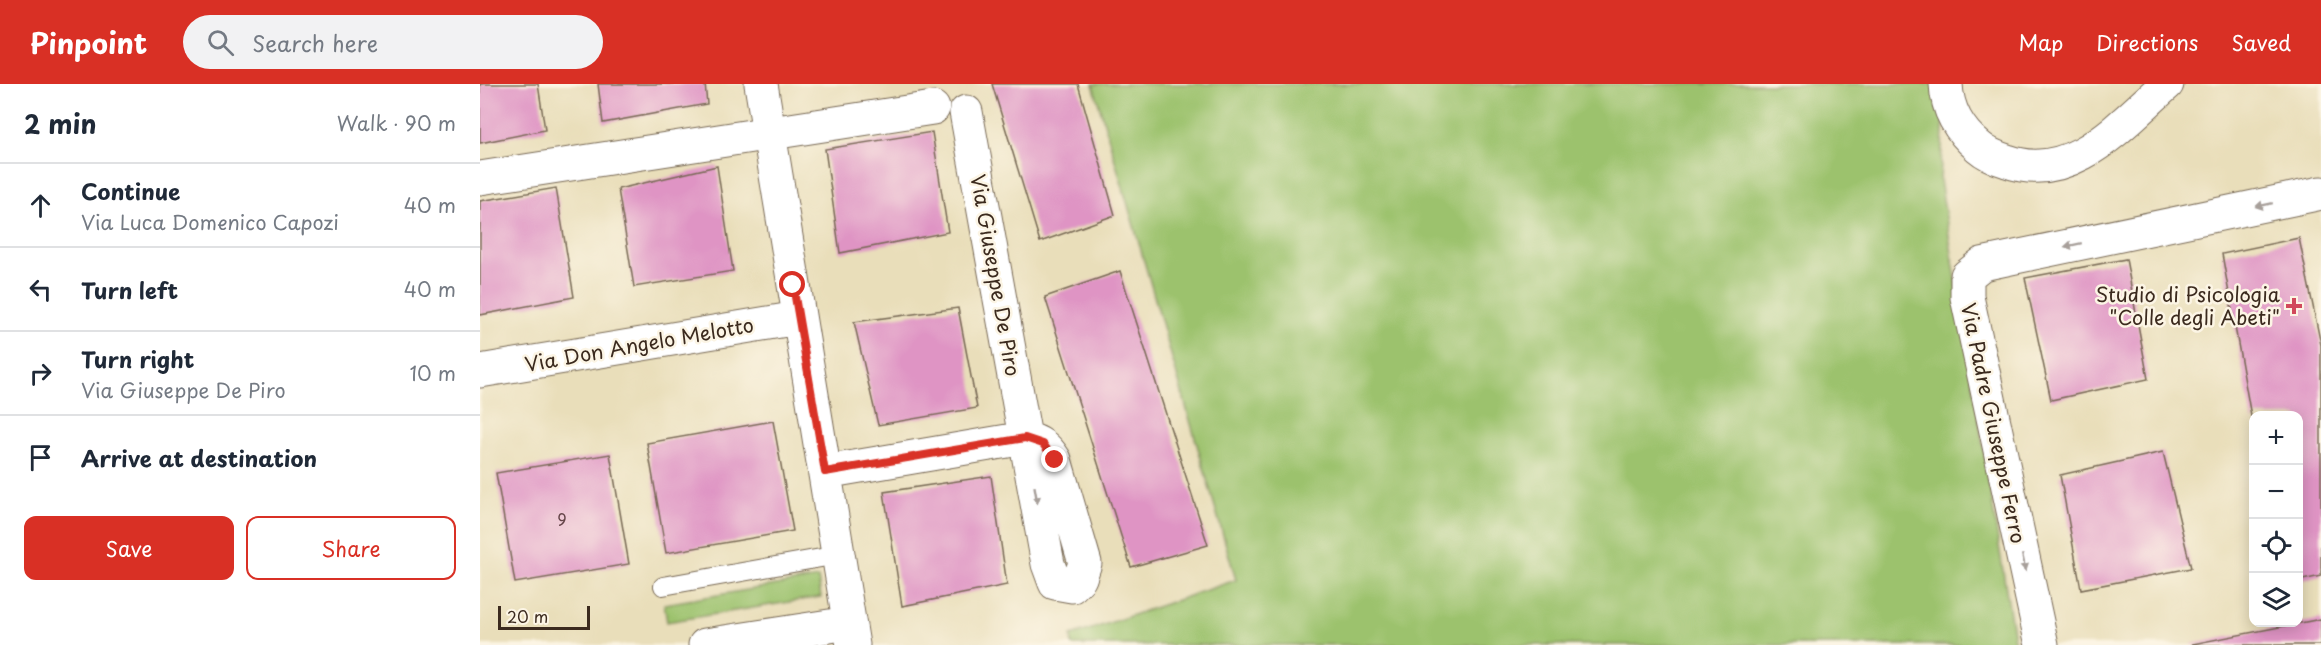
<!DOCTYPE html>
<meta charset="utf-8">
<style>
body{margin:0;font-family:"Playpen Sans",sans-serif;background:#f2f2f3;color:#1f2937}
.controls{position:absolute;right:18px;bottom:18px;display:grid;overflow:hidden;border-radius:12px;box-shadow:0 3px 15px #0003}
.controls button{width:54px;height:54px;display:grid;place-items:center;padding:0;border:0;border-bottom:2px solid #e0e1e3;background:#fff;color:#1f2937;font:30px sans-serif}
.scale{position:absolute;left:18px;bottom:15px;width:92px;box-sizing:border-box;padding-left:6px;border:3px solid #3b2a1e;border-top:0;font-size:16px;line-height:21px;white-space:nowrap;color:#3b2a1e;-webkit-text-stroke:4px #fcf5e5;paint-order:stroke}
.stop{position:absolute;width:18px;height:18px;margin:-14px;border:4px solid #d93025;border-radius:50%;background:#fff}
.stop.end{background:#d93025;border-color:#fff;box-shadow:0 2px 6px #0008}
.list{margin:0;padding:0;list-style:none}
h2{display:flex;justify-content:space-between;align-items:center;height:78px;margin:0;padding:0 24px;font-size:26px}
h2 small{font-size:20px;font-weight:400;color:#747a83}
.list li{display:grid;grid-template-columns:39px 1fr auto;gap:18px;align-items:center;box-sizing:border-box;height:84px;padding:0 24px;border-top:2px solid #e0e1e3}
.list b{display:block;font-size:22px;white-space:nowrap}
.list p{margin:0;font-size:20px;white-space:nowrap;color:#747a83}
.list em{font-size:20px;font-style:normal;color:#747a83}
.actions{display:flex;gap:12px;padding:18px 24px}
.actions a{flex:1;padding:14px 0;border:2px solid #d93025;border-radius:12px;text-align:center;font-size:21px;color:#d93025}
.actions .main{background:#d93025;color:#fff}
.icon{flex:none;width:33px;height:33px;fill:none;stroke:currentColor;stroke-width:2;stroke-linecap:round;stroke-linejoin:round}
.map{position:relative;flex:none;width:1841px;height:561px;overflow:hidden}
header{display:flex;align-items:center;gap:36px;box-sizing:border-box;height:84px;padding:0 30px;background:#d93025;color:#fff}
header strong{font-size:28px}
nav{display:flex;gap:33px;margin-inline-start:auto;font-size:21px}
.search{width:420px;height:54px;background:#f2f2f3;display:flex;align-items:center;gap:15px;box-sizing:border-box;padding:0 21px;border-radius:33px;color:#747a83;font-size:22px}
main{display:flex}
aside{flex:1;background:#fff}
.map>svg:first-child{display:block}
</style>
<header>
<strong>Pinpoint</strong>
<div class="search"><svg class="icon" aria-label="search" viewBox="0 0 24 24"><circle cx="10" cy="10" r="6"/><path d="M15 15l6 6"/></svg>Search here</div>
<nav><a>Map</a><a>Directions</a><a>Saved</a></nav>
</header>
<main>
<aside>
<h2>2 min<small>Walk · 90 m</small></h2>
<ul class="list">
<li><svg class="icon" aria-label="ahead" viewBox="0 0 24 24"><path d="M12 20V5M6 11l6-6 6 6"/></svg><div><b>Continue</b><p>Via Luca Domenico Capozi</p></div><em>40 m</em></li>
<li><svg class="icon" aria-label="left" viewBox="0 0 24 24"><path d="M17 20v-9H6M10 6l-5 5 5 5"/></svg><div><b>Turn left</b></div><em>40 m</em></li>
<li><svg class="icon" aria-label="right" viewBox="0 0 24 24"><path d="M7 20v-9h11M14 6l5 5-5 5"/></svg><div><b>Turn right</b><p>Via Giuseppe De Piro</p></div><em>10 m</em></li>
<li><svg class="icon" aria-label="arrive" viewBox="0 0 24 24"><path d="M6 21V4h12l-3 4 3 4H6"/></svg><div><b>Arrive at destination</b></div></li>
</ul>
<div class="actions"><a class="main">Save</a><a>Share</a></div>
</aside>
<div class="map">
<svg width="1841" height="561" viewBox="0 0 1841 561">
<rect width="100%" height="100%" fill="#fcf5e5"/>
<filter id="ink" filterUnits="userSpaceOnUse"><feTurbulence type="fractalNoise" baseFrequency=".0167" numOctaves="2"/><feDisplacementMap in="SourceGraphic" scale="12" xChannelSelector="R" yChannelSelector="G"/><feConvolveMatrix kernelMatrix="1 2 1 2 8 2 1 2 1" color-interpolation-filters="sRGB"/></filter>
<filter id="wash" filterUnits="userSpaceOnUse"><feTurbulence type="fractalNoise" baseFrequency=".008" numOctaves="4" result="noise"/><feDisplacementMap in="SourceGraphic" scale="24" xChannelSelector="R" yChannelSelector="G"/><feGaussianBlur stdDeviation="1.35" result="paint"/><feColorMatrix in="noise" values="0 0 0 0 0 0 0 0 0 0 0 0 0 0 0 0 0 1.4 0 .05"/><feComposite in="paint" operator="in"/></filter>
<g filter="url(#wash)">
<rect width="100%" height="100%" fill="#e9deba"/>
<path fill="#9cc26d" stroke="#6c7646" stroke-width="1.5" d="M613,0h853l-6,96 75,465h-943l-1,-9 165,-56z
M338,494l3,19 -154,25 -3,-18z"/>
<g id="blocks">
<path fill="#df94c4" d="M0,0h58l7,46 -65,13z
M118,0h107l2,20 -104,19z
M512,0h86l37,131 -75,27z
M452,48l16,100 -108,21 -15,-104z
M237,82l16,105 -99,16 -16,-98z
M76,104l18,109 -94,18v-114z
M1819,154l22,107v231l-23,5v-165h-44l-2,6 -30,-168z
M1646,175l22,120 -97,21 -26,-122z
M640,187l88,274 -77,22 -86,-270z
M478,224l19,100 -99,17 -24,-103z
M293,337l20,110 -127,22 -19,-110z
M1683,368l28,116 -110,21 -21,-114z
M130,370l19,110 -114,19 -19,-110z
M511,392l16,109 -105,21 -18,-114z
M1841,535v26h-129v-1z"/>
</g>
</g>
<g filter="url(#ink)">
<use href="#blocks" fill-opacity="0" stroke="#786955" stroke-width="1.5"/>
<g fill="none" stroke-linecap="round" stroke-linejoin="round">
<g stroke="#786955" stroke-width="20">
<path id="service" d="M183,502l175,-31"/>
</g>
<g stroke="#786955" stroke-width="35">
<path id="minor" d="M281,0l92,561
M1466,0c1,25 13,47 33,63 8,7 18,11 28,14 65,24 116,-39 160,-77
M0,94l453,-70
M0,287l318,-53
M345,388l200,-34c15,4 22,9 30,22l30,103 -5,15 -8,8 -17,-3 -7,-19 -82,-452
M225,561l144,-22
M1562,561l-75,-348v-21l15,-12 339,-71"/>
</g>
<use href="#service" stroke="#fff" stroke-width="18"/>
<use href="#minor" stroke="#fff" stroke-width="33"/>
</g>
<defs><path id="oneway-solid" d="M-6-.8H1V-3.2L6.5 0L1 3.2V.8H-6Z" transform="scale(1.5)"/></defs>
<g fill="#a79f9a">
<use href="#oneway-solid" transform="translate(1784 121) rotate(168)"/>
<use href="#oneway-solid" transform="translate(1593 161) rotate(168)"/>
<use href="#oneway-solid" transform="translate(556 411) rotate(80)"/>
<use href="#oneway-solid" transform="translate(1544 479) rotate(78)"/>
</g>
</g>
<g fill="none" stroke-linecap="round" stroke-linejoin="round" filter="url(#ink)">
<path stroke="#d93025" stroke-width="8" d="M313,201l32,187 200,-34 18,6 12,16"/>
</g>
<path fill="#d1495b" stroke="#fcf5e5" stroke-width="2" d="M1811 213h6v6h6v6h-6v6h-6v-6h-6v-6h6z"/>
<g text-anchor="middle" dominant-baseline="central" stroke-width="5" stroke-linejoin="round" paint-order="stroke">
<g font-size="16" fill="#644448">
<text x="82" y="435">9</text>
</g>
<g font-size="20" fill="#3b2a1e" stroke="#fcf5e5">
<text transform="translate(516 191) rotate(80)">Via Giuseppe De Piro</text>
<text transform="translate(159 260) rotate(-10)">Via Don Angelo Melotto</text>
<text transform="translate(1514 339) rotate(78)">Via Padre Giuseppe Ferro</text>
</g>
<g font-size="20" fill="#3b2a1e" stroke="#fcf5e5" text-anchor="end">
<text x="1800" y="210">Studio di Psicologia<tspan x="1800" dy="23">"Colle degli Abeti"</tspan></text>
</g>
</g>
</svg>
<div class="controls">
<button>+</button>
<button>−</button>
<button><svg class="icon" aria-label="locate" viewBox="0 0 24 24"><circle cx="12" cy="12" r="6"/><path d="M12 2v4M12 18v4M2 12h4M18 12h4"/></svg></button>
<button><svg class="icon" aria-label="layers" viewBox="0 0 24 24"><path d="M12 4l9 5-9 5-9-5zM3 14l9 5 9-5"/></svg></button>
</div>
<div class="scale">20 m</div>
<div class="stop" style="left:313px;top:201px"></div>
<div class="stop end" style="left:575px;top:376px"></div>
</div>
</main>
